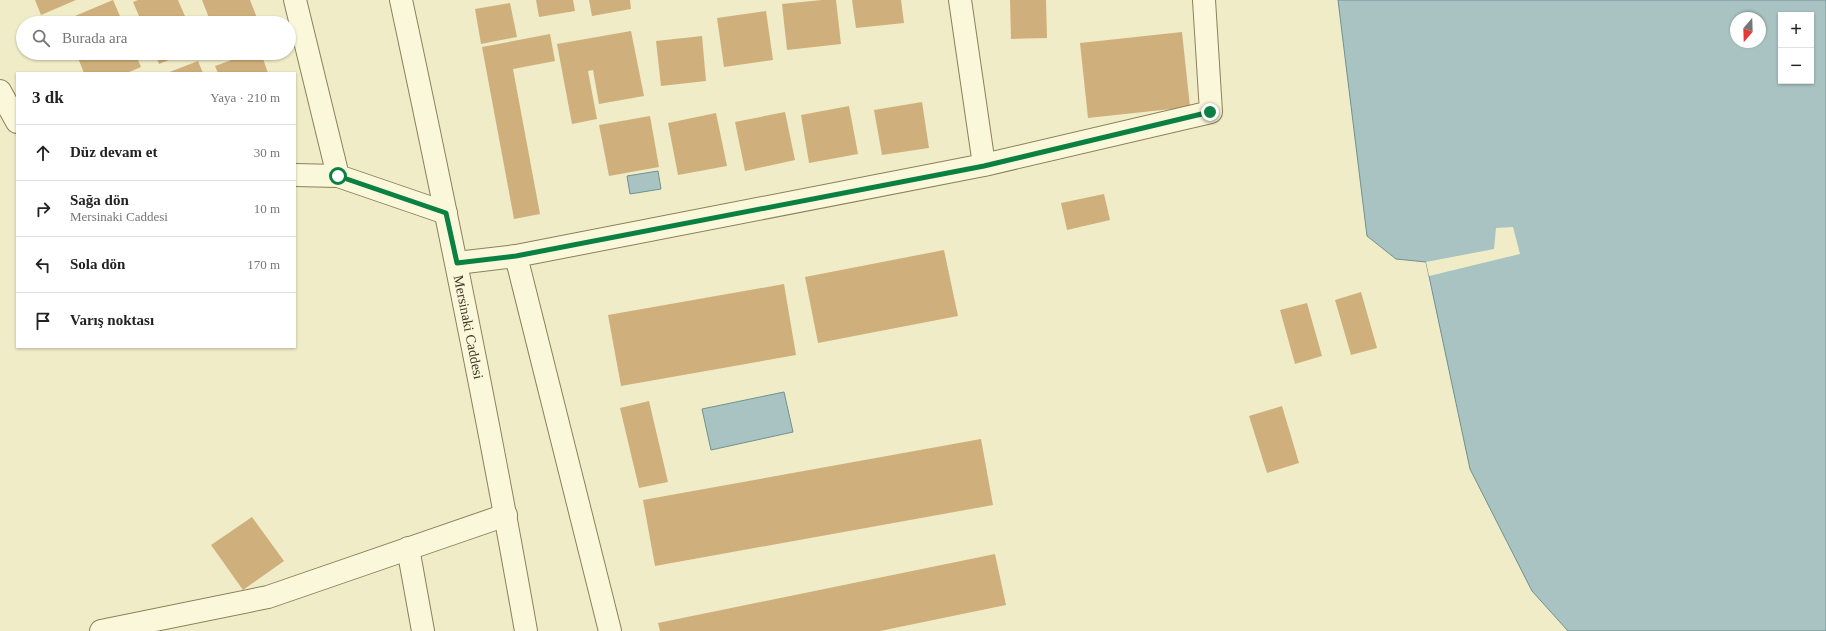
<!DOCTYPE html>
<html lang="tr">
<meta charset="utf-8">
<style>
body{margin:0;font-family:Georgia,serif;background:#f2f2f2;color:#222}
.controls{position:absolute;right:12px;top:12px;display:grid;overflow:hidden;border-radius:0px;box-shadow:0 1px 3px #0004}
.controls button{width:36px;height:36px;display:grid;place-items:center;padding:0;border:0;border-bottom:1px solid #e0e0e0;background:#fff;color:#222;font:20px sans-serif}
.compass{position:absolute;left:1730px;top:12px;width:36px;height:36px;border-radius:50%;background:#fff;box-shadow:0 1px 3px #0004;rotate:199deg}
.stop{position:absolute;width:12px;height:12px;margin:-9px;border:3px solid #0b8043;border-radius:50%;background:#fff}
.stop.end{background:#0b8043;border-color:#fff;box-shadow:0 1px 4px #0008}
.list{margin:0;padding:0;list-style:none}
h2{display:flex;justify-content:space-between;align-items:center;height:52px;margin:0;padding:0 16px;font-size:17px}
h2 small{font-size:13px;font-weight:400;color:#767676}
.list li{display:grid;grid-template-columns:26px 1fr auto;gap:12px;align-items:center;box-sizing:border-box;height:56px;padding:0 16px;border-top:1px solid #e0e0e0}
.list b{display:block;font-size:15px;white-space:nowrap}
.list p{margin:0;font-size:13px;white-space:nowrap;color:#767676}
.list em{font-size:13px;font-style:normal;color:#767676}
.icon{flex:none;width:22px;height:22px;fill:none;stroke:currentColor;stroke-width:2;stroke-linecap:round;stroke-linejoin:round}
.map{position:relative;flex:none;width:1826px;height:631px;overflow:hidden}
.search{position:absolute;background:#fff;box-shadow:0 1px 3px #0004;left:16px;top:16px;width:280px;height:44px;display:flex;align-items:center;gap:10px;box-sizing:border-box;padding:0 14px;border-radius:22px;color:#767676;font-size:15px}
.panel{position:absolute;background:#fff;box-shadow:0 1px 3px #0004;left:16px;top:72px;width:280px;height:276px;border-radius:0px}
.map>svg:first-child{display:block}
</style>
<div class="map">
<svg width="1826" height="631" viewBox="0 0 1826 631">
<rect width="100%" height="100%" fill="#f0ecc7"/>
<path fill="#a8c3c1" stroke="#6e9291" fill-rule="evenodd" d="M1338,0h488v631h-258l-36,-40 -62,-122 -44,-207 -30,-3 -29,-23zM1781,15h30v66h-30zM1736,18h24v24h-24z
M658,171l3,18 -31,5 -3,-18z
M784,392l9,40 -82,18 -9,-41z"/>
<path fill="#f0ecc7" d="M1513,227l7,27 -91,22 -3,-14 68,-13 2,-21z"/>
<path fill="#cfb07c" d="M35,0h41l-35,15z
M113,0l10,23h-59l-1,-2z
M138,0h40l10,23h-46l-9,-21z
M202,0h48l9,23h-48z
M536,0h37l2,11 -36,6z
M589,0h41l1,9 -39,7z
M822,0h14l5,44 -54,6 -5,-46z
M852,0h49l3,23 -48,5z
M1010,0h36l1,38 -36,1z
M510,3l7,34 -36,7 -6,-35z
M766,11l7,49 -49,7 -7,-49z
M631,31l13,65 -45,8 -6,-34 -5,1 9,48 -25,5 -15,-80z
M1182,32l8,75 -102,11 -8,-75z
M550,34l5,27 -42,8 27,145 -26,5 -32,-172z
M702,36l4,45 -45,5 -5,-45z
M76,53h59l6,14 -14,6h-43z
M155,53h31l-27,11z
M251,53h10l7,20h-50l-3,-7z
M198,61l5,12h-36z
M922,102l7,46 -47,7 -8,-45z
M849,106l9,48 -49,9 -8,-48z
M785,112l10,48 -50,11 -10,-49z
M716,113l11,53 -49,9 -10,-52z
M650,116l9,51 -50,9 -10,-51z
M1104,194l6,26 -43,10 -6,-27z
M944,250l14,66 -140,27 -13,-66z
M784,284l12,71 -175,31 -13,-71z
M1361,292l16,56 -26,7 -16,-55z
M1307,303l15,53 -27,8 -15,-54z
M649,401l19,81 -29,6 -19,-80z
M1282,406l17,57 -32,10 -18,-57z
M981,439l12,66 -338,61 -12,-66z
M252,517l32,44 -41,29 -32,-45z
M995,554l11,51 -126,26h-220l-2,-8z"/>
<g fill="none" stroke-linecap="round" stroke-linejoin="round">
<g stroke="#8c805b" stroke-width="24">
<path id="minor" d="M295,0l43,176
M0,91l17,31
M984,165l227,-53 -7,-112
M295,175l43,1 108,37
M516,256l94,375
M457,263l59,-7 468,-91 -24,-165
M408,548l15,83
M101,631l167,-34 238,-82"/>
</g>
<g stroke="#8c805b" stroke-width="24">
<g id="tertiary">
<path id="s1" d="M401,0c45,210 88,420 125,631"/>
</g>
</g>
<use href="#minor" stroke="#faf7da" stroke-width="22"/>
<use href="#tertiary" stroke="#faf7da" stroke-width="22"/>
</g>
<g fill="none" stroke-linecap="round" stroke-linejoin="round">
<path stroke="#0b8043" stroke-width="5" d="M338,176l108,37 11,50 59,-7 468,-90 226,-54"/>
</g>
<g text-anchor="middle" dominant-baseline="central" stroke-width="4" stroke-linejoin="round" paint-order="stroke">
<g font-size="14" fill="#3c331f" stroke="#f7f5d7">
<text stroke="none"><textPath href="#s1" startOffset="334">Mersinaki Caddesi</textPath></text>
</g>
</g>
</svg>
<div class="controls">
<button>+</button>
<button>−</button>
</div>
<svg class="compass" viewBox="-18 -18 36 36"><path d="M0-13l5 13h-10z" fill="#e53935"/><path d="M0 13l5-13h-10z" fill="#767676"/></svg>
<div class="stop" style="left:338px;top:176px"></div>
<div class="stop end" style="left:1210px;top:112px"></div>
<div class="search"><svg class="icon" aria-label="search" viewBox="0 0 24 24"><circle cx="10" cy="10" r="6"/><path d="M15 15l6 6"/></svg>Burada ara</div>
<section class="panel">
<h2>3 dk<small>Yaya · 210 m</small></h2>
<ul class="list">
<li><svg class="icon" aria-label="ahead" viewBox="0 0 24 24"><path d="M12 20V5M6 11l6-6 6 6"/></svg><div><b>Düz devam et</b></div><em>30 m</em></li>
<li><svg class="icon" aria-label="right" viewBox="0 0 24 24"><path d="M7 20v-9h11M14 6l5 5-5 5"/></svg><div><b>Sağa dön</b><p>Mersinaki Caddesi</p></div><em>10 m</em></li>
<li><svg class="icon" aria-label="left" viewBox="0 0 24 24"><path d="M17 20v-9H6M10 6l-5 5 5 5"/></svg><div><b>Sola dön</b></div><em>170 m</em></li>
<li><svg class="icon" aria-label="arrive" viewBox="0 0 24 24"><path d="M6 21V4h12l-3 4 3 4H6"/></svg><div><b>Varış noktası</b></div></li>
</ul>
</section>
</div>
